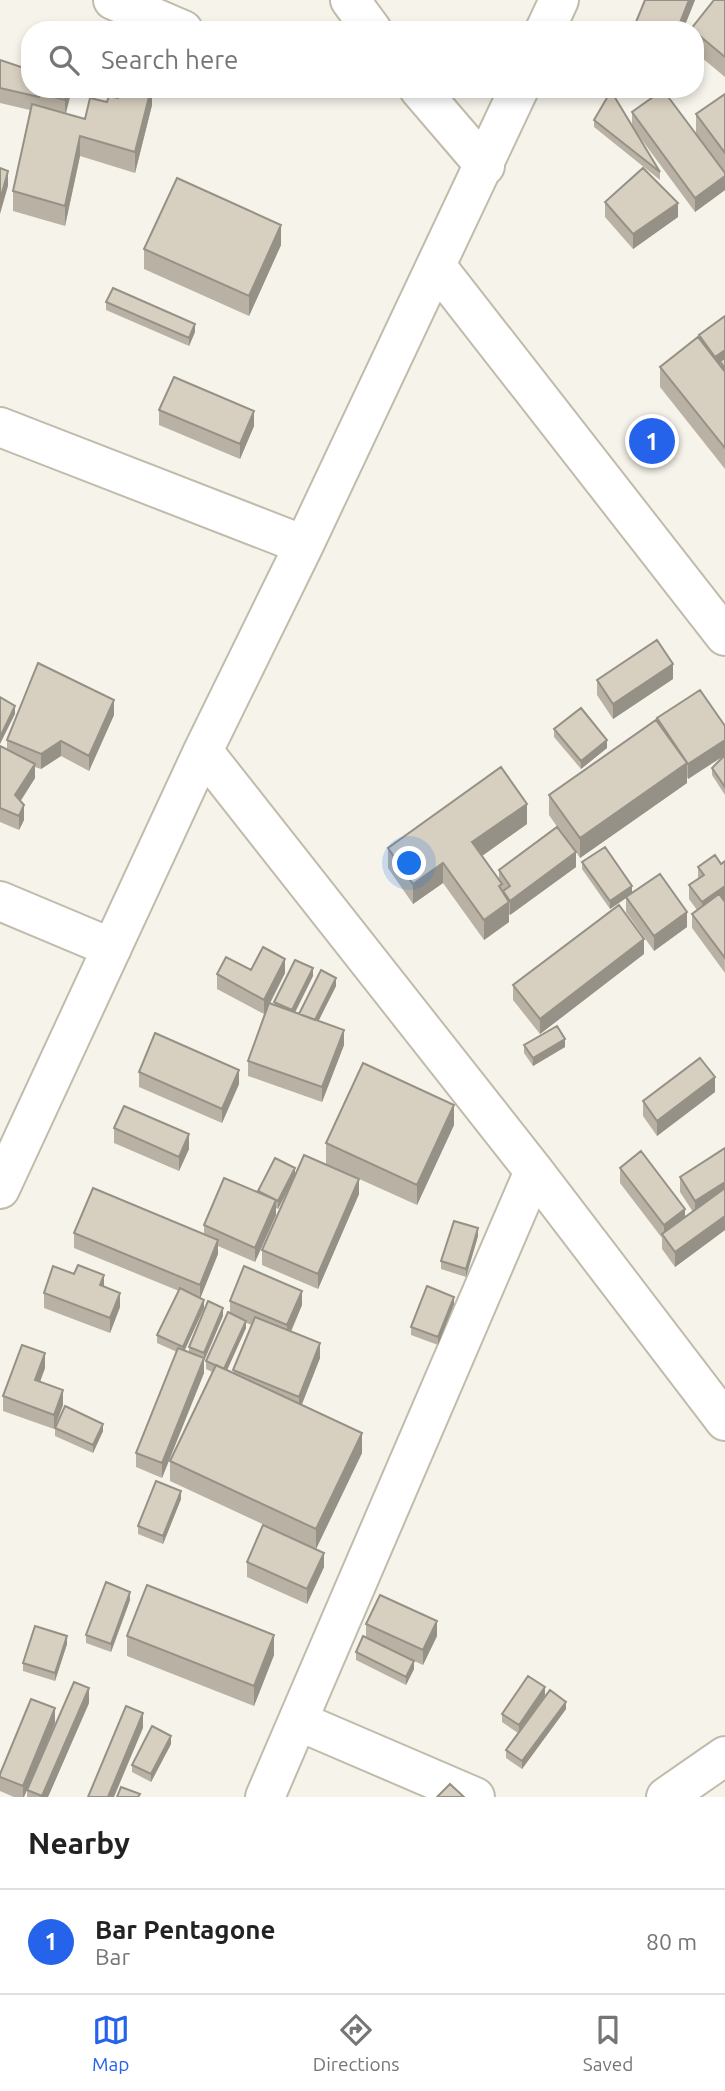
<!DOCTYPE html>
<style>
body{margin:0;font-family:Ubuntu,sans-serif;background:#f6f6f6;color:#222}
.you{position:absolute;left:410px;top:864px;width:24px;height:24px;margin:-18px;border:5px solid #fff;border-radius:50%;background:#1a73e8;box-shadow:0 0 0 10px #1a73e833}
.badge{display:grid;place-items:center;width:46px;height:46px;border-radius:50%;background:#2563eb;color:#fff;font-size:23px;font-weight:700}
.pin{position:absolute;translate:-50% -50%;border:4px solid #fff;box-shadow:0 2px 7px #0006}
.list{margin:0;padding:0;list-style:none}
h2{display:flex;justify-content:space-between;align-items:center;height:91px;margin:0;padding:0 28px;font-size:30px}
h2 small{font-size:23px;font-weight:400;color:#767676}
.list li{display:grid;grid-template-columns:46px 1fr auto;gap:21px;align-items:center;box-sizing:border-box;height:105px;padding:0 28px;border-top:2px solid #e0e0e0}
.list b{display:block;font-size:26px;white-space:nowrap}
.list p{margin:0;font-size:23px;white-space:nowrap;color:#767676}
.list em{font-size:23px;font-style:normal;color:#767676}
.icon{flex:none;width:38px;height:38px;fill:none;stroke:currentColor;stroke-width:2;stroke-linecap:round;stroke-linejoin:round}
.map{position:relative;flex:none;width:725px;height:1797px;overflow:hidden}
.search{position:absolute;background:#fff;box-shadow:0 4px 10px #0003;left:21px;right:21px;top:21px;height:77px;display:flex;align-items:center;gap:18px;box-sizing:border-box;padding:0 24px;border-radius:28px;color:#767676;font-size:26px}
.sheet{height:196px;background:#fff}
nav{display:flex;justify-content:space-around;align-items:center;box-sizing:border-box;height:98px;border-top:2px solid #e0e0e0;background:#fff;font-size:19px;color:#767676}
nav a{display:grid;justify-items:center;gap:4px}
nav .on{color:#2563eb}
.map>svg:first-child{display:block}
</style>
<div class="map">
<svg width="725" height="1797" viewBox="0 0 725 1797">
<rect width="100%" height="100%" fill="#f5f3ea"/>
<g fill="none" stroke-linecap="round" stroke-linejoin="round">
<g stroke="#c1bbac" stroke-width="42">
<path id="minor" d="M113,0l70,30
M350,0l22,30
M545,30l14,-30
M419,89l66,77
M437,267l288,369
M0,427l304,118
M203,751l331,420 191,250
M0,901l112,47
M0,1189l203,-438 101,-206 215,-456
M298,1721l177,76
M265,1797l269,-626
M666,1797l59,-41"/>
</g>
<use href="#minor" stroke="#fff" stroke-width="38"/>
</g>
<path fill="#b9b2a4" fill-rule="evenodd" d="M645,0h50l-12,30h-47v-8z
M725,0v77l-30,-25v-22h-4z
M0,60l30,29h42l-6,25 19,5 22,-17 11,-4 34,-9v16l-17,68 -55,-17 -15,70 -52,-15v-20l17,-81 -30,-7z
M656,89h20l-9,6 29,39v-20l29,-20v96l-30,22 -59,-80 24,40v8l-66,-53v-7l38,6v-14l27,-19z
M605,202l73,15 -45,32 -28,-32z
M281,245l-32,71 -105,-47v-20z
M106,302l89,30 -6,14 -83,-36z
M725,316v153l-65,-82v-20l39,-28v-4z
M159,410l95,16 -14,33 -81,-34z
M673,679l-60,40 -16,-24v-15z
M114,715l-25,56 -28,-15 -20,13 -6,-2v11l-15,23 4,19 -5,10 -19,-8v-76l7,3v-9z
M657,718l68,37 -37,24 -1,-2v6l-107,75 -4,-6v15l-66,48 -1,-1v8l-25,18 -41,-57 -30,21 -25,-36v-20l139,-24 -45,32 17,24v-10l61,-39 -11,-16v-20l108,-73z
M554,729l53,19 -26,21 -27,-32z
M725,755v40l-13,-20v-7z
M725,861l-1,40 1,72 -33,-45v-14l5,-4 -8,-11v-14l9,-7v-11l23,-3z
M582,862l50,31 55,34 -33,24 -28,-39v-14l-16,11 -28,-40z
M644,954l-104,80 -27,-34v-15z
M251,970l34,3 -15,31 4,1v-3l39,-26 -18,37 4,1 37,-28 -18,35 26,24 -22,57 -74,-26v-15l16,-47 -47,-25v-15z
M524,1045l41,2 -32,19 -9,-13z
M139,1072l100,12 -17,39 -83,-36z
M715,1092l-58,44 -14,-20v-15z
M454,1125l-37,80 -91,-41v-21z
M114,1128l75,21 -10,22 -65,-28z
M725,1148v82l-50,37 -13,-18v-11l-42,-55v-15l65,50 8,-6 -13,-20v-15z
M295,1175l64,19 -41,95 -56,-24v-15l31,-70 -15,29 -2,-1v7l-21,47 -37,-16v8l-18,44 4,10 -20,43 5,1v-5l34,-31 -19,45v12l-42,105 -26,-11v-14l41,-101 -20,-9v-8l22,-44 -105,-43v-15l130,1v-9l54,-32v-2z
M478,1236l-12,41 -25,-8v-8z
M104,1287l16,20 -10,26 -66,-25v-15z
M230,1301l72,4 -11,27 29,26 -19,46 61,49 -46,96 -146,-68v-20l42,-89 -6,-3v-8l24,-48zM246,1323l6,2 -19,48 -6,-3 19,-42z
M454,1304l-16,41 -27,-10v-8z
M45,1368l-5,14 23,23 -9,24 -51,-18v-15z
M55,1428l48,3 -10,22 -38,-17z
M181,1499l-18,45 -25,-10v-8z
M247,1562l77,5 -17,37 -60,-27z
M130,1600l-19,52 -25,-9v-8z
M366,1624l71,12 -14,29 -9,-4v8l-8,16 -50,-25v-8l10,-14z
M127,1636l147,19 -20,51 -127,-50z
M67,1644l-12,37 -32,-10v-8z
M545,1695l-18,26 39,-12 -44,60 -16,-11v-8l12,-17 -16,-11v-8z
M89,1703l-41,94h-21v-7l-3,7h-10l-14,-6v-17l55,-51 -25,62z
M171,1744l-20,38 -19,-10v-7z"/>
<path fill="#969186" d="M689,0h6l-12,30h-6z
M68,89h4l-7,26v-15z
M151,89h1v16l-17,68v-21z
M665,89h11l-13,10v-8z
M80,136v20l-15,70v-20z
M8,171v15l-8,28v-14z
M725,176v14l-30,22v-14z
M678,203v14l-45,32v-15z
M281,225v20l-32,71v-20z
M195,324v8l-6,14v-8z
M725,350v15l-5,-4v8l-5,3v-15z
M254,411v15l-14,33v-15z
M673,664v15l-60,40v-15z
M114,700v15l-25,56v-15z
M15,706v8l-15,30v-7z
M607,740v8l-26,21v-8z
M725,740v15l-37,24v-15z
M61,741v15l-20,13v-15z
M687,763v20l-107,75v-20z
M35,764v14l-20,32v-15z
M527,804v20l-55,39v-21z
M24,805v15l-5,10v-14z
M576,852v15l-66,48v-14z
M443,863v20l-30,21v-20z
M632,886v8l-22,15v-8z
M725,886v14l-23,17v-15z
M509,902v20l-25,18v-20z
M687,912v15l-33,24v-15z
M644,939v15l-104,80v-15z
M285,959v14l-21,41v-14z
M313,968v8l-21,42v-8z
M336,978v8l-22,44v-8z
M344,1030v15l-22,57v-15z
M565,1039v8l-32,19v-8z
M239,1070v14l-17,39v-14z
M715,1077v15l-58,44v-15z
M454,1105v20l-37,80v-20z
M189,1134v15l-10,22v-14z
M295,1168v8l-17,33v-8z
M359,1179v15l-41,95v-15z
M725,1182v15l-30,19v-15z
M276,1200v15l-21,47v-14z
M685,1209v15l-21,12v-11z
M725,1216v14l-50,37v-15z
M478,1228v8l-12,41v-8z
M218,1240v14l-18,45v-14z
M104,1275v15l-4,-5z
M302,1291v14l-15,35v-15z
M120,1293v14l-10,26v-15z
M454,1297v7l-16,41v-8z
M204,1300v8l-21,46v-7z
M223,1308v8l-19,45v12l-42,105v-15l42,-104v-6z
M246,1321v7l-22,49v-8z
M320,1343v15l-21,54v-15z
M45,1353v15l-10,27v-15z
M63,1390v15l-9,24v-14z
M103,1424v7l-10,22v-8z
M362,1433v20l-46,96v-20z
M181,1491v8l-18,45v-8z
M324,1553v14l-17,37v-15z
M130,1592v8l-19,52v-8z
M437,1621v15l-14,29v-15z
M274,1635v20l-20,51v-20z
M67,1636v8l-12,37v-8z
M414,1661v8l-8,16v-8z
M545,1687v8l-26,38v-8z
M89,1688v15l-41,94h-6z
M566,1702v7l-44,60v-8z
M55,1708v15l-31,74h-1v-11z
M143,1713v15l-29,69h-6z
M171,1736v8l-20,38v-8z"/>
<path fill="#d7cfbf" stroke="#969186" stroke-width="2" d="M645,0h44l-12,30h-21l-20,-8z
M714,0h11v57l-30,-25v-2l-4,-1z
M0,60l30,10v19h38l-3,11 -25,-7 -1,4 -39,-9z
M120,89h31l-16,63 -55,-16 -15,70 -52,-15 19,-87 53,15 5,-21 17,4 2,-6 9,2z
M663,90l62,83v3l-30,22 -63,-86z
M611,91l49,81 -66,-52z
M725,94v59l-29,-39z
M0,168l8,3 -8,29z
M643,168l35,35 -45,31 -28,-32z
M177,178l104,47 -32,71 -105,-47z
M113,288l82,36 -6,14 -83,-36z
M725,316v34l-10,7 -16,-22z
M698,337l27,35v76l-65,-81z
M725,358v11l-5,-8z
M174,377l80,34 -14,33 -81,-34z
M657,640l16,24 -60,40 -16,-24z
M38,663l76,37 -25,56 -28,-15 -20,13 -34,-14z
M700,690l25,36v14l-37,24 -31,-46z
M0,697l15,9 -15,31z
M581,708l26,32 -26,21 -27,-32z
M656,720l31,43 -107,75 -31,-43z
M0,746l35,18 -20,31 9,10 -5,11 -19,-8z
M725,755v32l-13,-19z
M501,767l26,37 -55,38 30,42 -3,2 10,16 -25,18 -41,-57 -30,21 -25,-36z
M557,827l19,25 -66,49 -7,-10 7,-5 -11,-16z
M605,847l27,39 -22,15 -28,-39z
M715,855l6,9 4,-3v25l-23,16 -13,-17 15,-10 -6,-8z
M660,874l27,38 -33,24 -28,-39z
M719,894l6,8v56l-33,-44z
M619,905l25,34 -104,80 -27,-34z
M263,947l22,12 -21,41 -47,-26 9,-17 25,13z
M295,960l18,8 -21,42 -18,-8z
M321,970l15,8 -21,42 -16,-6z
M269,1003l75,27 -22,57 -74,-26z
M557,1026l8,13 -32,19 -9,-13z
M155,1033l84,37 -17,39 -83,-37z
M700,1058l15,19 -58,44 -14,-20z
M363,1063l91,42 -37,80 -91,-42z
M124,1106l65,28 -10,23 -65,-29z
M725,1148v34l-30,19 -15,-24z
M641,1151l44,58 -21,16 -44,-57z
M304,1155l55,24 -41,95 -56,-24z
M275,1158l20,10 -17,33 -20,-10z
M224,1178l52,22 -21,48 -51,-23z
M93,1188l125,52 -18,45 -126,-52z
M725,1188v28l-50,36 -13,-18z
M454,1221l24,7 -12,41 -25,-8z
M78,1265l26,10 -4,10 20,8 -10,25 -66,-25 9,-27 21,8z
M244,1266l58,25 -15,34 -57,-24z
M427,1286l27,11 -16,40 -27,-10z
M180,1288l24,12 -21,47 -26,-12z
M208,1301l15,7 -19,45 -15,-6z
M228,1312l18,9 -22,48 -18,-8z
M255,1317l65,26 -21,54 -66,-27z
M22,1345l23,8 -10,27 28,10 -9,25 -51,-19z
M178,1348l26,10 -42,105 -26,-10z
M216,1365l146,68 -46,96 -146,-68z
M65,1406l38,18 -10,21 -38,-17z
M156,1481l25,10 -18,45 -25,-10z
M263,1525l61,28 -17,36 -60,-27z
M106,1582l24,10 -19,52 -25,-9z
M147,1585l127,50 -20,51 -127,-50z
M380,1595l57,26 -14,29 -57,-26z
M35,1626l32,10 -12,37 -32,-10z
M363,1636l51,25 -8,16 -50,-25z
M528,1676l17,11 -26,38 -17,-11z
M74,1682l15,6 -47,108 -15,-6z
M550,1690l16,12 -44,59 -16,-11z
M31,1699l24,9 -32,78 -23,-9v-3z
M126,1706l17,7 -35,84h-20z
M152,1726l19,10 -20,38 -19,-9z
M450,1784l14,13h-27z
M121,1787l19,7 -2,3h-21z"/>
</svg>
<div class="you"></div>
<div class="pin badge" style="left:652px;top:441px">1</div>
<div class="search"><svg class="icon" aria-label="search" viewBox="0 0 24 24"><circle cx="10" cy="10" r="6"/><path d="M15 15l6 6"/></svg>Search here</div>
</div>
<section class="sheet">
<h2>Nearby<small></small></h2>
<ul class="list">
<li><span class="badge">1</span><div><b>Bar Pentagone</b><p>Bar</p></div><em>80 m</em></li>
</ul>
</section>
<nav>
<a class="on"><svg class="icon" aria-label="map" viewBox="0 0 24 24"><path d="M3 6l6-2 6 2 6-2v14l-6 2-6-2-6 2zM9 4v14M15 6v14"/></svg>Map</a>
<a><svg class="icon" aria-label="directions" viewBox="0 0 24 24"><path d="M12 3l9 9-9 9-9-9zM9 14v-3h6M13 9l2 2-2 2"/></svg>Directions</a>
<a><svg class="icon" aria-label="saved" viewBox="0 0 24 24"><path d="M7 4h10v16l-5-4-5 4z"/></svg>Saved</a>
</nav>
